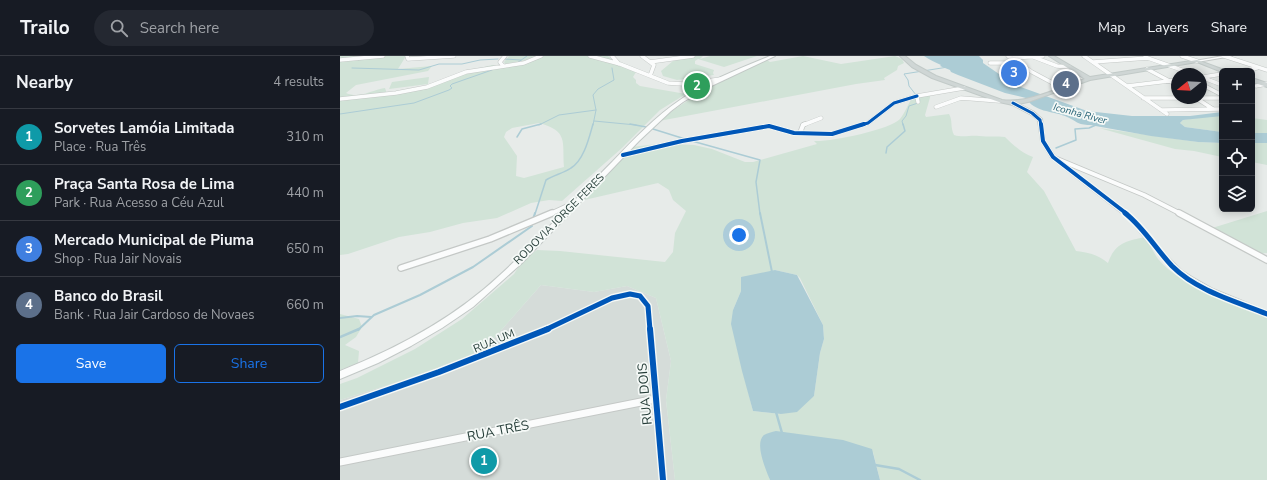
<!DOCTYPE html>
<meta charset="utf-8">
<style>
body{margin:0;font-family:"Nunito Sans",sans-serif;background:#242831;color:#f1f3f6}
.controls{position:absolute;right:12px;top:12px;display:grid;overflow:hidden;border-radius:6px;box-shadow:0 2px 10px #0003}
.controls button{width:36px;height:36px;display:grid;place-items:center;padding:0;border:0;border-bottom:1px solid #363941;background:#171b24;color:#f1f3f6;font:20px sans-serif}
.compass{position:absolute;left:831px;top:12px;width:36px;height:36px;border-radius:50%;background:#171b24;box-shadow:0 2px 10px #0003;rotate:252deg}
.you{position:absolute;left:399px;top:179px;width:14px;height:14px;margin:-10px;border:3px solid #fff;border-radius:50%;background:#1a73e8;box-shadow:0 0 0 6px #1a73e833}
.badge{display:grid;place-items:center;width:26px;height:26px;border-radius:50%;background:#1a73e8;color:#fff;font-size:13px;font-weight:700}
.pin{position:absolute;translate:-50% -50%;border:2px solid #fff;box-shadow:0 1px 4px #0006}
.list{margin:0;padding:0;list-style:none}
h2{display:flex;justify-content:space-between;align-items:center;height:52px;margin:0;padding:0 16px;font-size:17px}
h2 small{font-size:13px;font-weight:400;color:#9ea1a6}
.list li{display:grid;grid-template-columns:26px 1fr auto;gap:12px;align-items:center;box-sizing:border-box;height:56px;padding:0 16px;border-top:1px solid #363941}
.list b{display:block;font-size:15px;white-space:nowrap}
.list p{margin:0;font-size:13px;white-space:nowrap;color:#9ea1a6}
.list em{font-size:13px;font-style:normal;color:#9ea1a6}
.actions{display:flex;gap:8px;padding:12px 16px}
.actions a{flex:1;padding:9px 0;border:1px solid #1a73e8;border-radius:6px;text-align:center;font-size:14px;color:#1a73e8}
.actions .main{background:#1a73e8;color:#fff}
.icon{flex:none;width:22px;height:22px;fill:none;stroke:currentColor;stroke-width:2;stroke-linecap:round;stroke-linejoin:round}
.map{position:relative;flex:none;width:927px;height:424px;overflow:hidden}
header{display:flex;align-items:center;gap:24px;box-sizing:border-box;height:56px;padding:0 20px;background:#171b24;border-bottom:1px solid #363941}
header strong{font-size:19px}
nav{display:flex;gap:22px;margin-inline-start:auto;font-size:14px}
.search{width:280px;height:36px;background:#242831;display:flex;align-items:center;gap:10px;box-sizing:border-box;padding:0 14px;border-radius:22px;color:#9ea1a6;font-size:15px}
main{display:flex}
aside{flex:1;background:#171b24}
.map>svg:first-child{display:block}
</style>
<header>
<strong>Trailo</strong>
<div class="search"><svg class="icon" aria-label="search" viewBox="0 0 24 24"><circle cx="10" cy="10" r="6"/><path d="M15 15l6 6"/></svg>Search here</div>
<nav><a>Map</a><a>Layers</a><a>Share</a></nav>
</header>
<main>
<aside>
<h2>Nearby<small>4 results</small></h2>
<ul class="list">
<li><span class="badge" style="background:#0f9aa8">1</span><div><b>Sorvetes Lamóia Limitada</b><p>Place · Rua Três</p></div><em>310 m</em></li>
<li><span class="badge" style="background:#2e9e5b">2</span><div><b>Praça Santa Rosa de Lima</b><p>Park · Rua Acesso a Céu Azul</p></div><em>440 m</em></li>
<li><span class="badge" style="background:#3f7fe0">3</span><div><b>Mercado Municipal de Piuma</b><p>Shop · Rua Jair Novais</p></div><em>650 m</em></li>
<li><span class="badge" style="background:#5c6f8a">4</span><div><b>Banco do Brasil</b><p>Bank · Rua Jair Cardoso de Novaes</p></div><em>660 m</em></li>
</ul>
<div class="actions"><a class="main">Save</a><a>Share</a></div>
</aside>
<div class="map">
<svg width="927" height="424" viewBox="0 0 927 424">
<rect width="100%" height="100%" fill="#e7ebe9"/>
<path fill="#d5dcd9" d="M201,229l53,7 33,-6 29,12 15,63 -5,39 9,80h-335v-80l87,-27 54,-20z"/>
<path fill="#d1e3d7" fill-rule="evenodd" d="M0,0h66l-8,13 34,-3 -4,5 -72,14 -10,8c14,6 25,-3 39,-5l2,6 41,-7 52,-19 12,-3 16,2 24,-8 -27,5 -1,-2 5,-6h29l-3,3 9,-3h64l9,8 19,8 -3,5 3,3v3l4,3 46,8 -26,16 -38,38 -60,53 -13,-1 -18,3 -34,15 -34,5 -33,9 -31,5 -51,17 -8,1zM199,67c30,8 23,19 25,44l-40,11 -8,-2 1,-20 -13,-19 2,-5 6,-4z
M349,0h14l-3,3 10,-3h47l-33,11 -26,-8 -3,2v3l19,6 -1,3 1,2 -37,5 -14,-4 -2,-5 12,-10z
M463,0l38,8 54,-8 7,3 2,4 -6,3 -1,4 -13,8 1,2 -29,4 -197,37c33,-26 69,-44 108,-61l3,2z
M89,21l-1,7 -39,5 3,-7z
M591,38l-6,21 1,2 23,-3c4,7 1,13 5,21 9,3 16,0 25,1 10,1 17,0 26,1 7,7 18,17 28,20l-6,15 17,19 32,60c12,1 22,4 32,12 7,-20 18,-22 37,-26 5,7 8,15 13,22 21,26 78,47 109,59v162h-387l-7,-28 -112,1 9,27h-95l-9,-80 5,-39 -15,-63 -29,-12 -33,6 -53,-7 -60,68 -54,20 -87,27v-16l17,-6 58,-29 47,-30 52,-45 9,-14 14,-10 23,1 105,11 8,-10 2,-19 11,-22 -13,-11 -4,-10 -11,-7 -78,18 52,-54 33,-4 7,1 22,1 18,4 33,13h8l64,-18 -3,-3c17,1 75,-11 86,-22 5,-6 8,-15 12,-21zM435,214l22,5 3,3 23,47 1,14 -4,14 -6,43 -33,18 -28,-3 -16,-63 -4,-38 8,-19z
M870,60h12v16l-37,-5 -5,-4 3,-3z
M912,62l15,2v13h-15z
M759,72l99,14 24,1v14l-28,-6 -19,-2z
M912,87h15v22l-15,-3z
M927,155v42l-12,1 -46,-25z
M0,258l19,5 3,8 -6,10 -11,8 14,6 -1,12 -18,7z"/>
<path fill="#acccd5" d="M584,0h55l4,4v3l32,22 72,26 45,5h58l32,-4v4l-39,4 -3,3 5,4 37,5v11l-24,-1 -47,-6 -61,-11c-13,0 -13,-4 -25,-9 -13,-5 -31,-4 -39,-18l-21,-5 -47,-18 -7,-3 -1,-2 -10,-4 1,-1c-6,-3 -11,-5 -17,-9z
M912,77h15v10h-15z
M435,214l22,5 26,50 1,14 -4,14 -6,43 -17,16 -16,2 -28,-3 -11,-40 -11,-47 2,-14 8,-19v-14z
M436,375l67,9 29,9 8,31h-110c-4,-10 -16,-37 -6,-45 3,-2 8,-3 12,-4z"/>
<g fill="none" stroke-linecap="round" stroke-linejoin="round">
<path stroke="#acccd5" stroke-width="1" d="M164,3l17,1
M177,7l10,-7
M12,12l67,2 20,-6h23l18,-4 18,-1
M0,58l74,-11 35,-13 3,-2 -2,-2 2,-2 40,-14
M254,65l42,4
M199,69l20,-10 37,-5
M253,69l3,-15 -3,-15 5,-6 16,-9 -2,-12
M563,69l-1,-4 4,-5 3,-10 9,-3 2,-3 -11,-14 -1,-6 -4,-6 44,-7"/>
<path stroke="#acccd5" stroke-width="1.5" d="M290,68l16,3
M313,73l32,10
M177,81l5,-8 19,-5
M352,85l68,19 -4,22 4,32
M716,92l20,-8 -1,-11 14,-1 7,-3
M546,97l1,-6 18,-16 -2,-7
M195,158l11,-34c8,-5 18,-7 25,-12 13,-8 18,-30 22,-44"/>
<path stroke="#acccd5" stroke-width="2" d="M420,157l12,59
M193,163l2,-6
M0,262l17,-2 14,1
M18,274l16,-15 46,-20 53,-28 59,-41"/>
<path stroke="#acccd5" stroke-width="2.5" d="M0,281l19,-8
M436,356l6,21
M535,409l24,4 21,11"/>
<g stroke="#c4c8c6" stroke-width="4.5">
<path id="minor-far3" d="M67,0l1,3 46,-3
M250,0l30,8 48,19 15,1 38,-5
M272,0l7,8
M302,0l12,9 -4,11
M668,0l24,16 30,16
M691,0l26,10 12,1
M744,0l83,58
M842,0l15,5
M884,0l43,14
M805,1l48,17
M670,2l33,-2
M0,4l43,-4
M310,6l43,-6
M753,6l55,-4
M650,7h26
M163,10l-3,-4 5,-6
M807,13l30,16
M898,15l19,-3
M861,21l21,8
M863,21l19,-3
M861,28l21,11
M787,30l50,-6
M916,30l11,-2
M803,42h34
M856,42l17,11
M861,42h21
M0,43l56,-6 31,-6 39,-15 58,-9 17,-7
M578,46l-1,-6 47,-8
M596,51l25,-9 38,3
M821,54l61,-1
M463,69l18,-7
M521,69l7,-2 26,-20 23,-7"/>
</g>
<g stroke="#c4c8c6" stroke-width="5.5">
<path id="minor-far2" d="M460,77l3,-8 2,-1
M283,99l59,-14 87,-15 25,7 38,1 32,-10
M715,102l89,37 37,19
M210,158l26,-12"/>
</g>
<g stroke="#c4c8c6" stroke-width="8">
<path id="minor-far1" d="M839,157l88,47
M61,212l89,-29 62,-26
M205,274l67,-32 18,-4 10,2 8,10 2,24"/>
</g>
<g stroke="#c4c8c6" stroke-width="9">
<path id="minor" d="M310,273l13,151
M0,351l99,-35 109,-43
M0,406l316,-63"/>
</g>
<g stroke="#c4c8c6" stroke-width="2">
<path id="tertiary" d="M883,0h9l-35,6 -2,-1z
M671,46h4l19,10 8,7 3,22 10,15 77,60 37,42 12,12 11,7 21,12 54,22v6l-59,-24 -21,-12 -10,-7 -13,-13 -36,-43 -77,-60 -10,-17 -3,-21 -8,-6 -19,-10z"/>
</g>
<g stroke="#c2c8c6" stroke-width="2">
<path id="secondary" d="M430,0h5l-70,33 -22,13 -12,9 -32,30 -117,122 -49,44 -31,21 -31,18 -33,17 -38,16v-8c58,-23 114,-53 160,-96 39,-36 75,-76 113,-114 21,-22 42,-44 67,-61 27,-19 59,-31 90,-44z"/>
</g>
<g stroke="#c2cac8" stroke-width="2">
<path id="primary" d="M560,0h5l11,9 20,11 66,24c26,4 58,-13 83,-21l-36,-23h5l36,21 107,-17 30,11 -5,1 -25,-10 -107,18 -62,22 -15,3 -14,-3 -67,-24 -20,-11z
M912,22l15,5v4l-15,-5z"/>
</g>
<use href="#minor-far3" stroke="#fbfcfc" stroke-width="3.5"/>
<use href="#minor-far2" stroke="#fbfcfc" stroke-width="4"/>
<use href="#minor-far1" stroke="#fbfcfc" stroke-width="5.5"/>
<use href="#minor" stroke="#fbfcfc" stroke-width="7"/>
<use href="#tertiary" fill="#fbfcfc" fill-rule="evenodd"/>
<use href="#secondary" fill="#fbfcfc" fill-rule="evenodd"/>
<use href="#primary" fill="#cfd6d5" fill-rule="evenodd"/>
<g stroke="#f5f9f7" stroke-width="4.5">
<path id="cycleway-far3" d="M673,47l19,10 8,7 1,5
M521,69l7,-2 26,-20 23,-7"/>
</g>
<g stroke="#f5f9f7" stroke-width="6">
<path id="cycleway-far2" d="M701,68l2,17 10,16 74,57
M283,99l59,-14 87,-15 25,7 38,1 32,-10"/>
</g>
<g stroke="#f5f9f7" stroke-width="8">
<path id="cycleway-far1" d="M785,157c19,15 31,36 47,53 25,25 63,35 95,48
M205,274l67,-32 18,-4 10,2 8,10 2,24"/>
</g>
<g stroke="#f5f9f7" stroke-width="9">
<path id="cycleway" d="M310,273l13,151
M0,351l99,-35 109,-43"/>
</g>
<use href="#cycleway-far3" stroke="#0057b8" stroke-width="3"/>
<use href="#cycleway-far2" stroke="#0057b8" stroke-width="4"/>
<use href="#cycleway-far1" stroke="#0057b8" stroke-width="5"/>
<use href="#cycleway" stroke="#0057b8" stroke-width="6"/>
</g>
<g text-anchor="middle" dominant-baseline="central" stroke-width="3.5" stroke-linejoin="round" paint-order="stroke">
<g font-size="10" font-style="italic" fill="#246174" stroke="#f5f9f7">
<text transform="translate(740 58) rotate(15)">Iconha River</text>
</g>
<g font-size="11" fill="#253d38" stroke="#f5f9f7">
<text transform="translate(219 163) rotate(-45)">RODOVIA JORGE FERES</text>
<text transform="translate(154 285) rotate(-23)">RUA UM</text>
</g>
<g font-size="13" fill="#253d38" stroke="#f5f9f7">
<text transform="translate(305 338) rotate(-95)">RUA DOIS</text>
<text transform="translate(158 375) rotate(-11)">RUA TRÊS</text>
</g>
</g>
</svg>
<div class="controls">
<button>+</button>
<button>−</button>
<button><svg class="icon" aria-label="locate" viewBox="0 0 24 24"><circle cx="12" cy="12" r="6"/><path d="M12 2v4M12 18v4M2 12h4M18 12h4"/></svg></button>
<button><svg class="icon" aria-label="layers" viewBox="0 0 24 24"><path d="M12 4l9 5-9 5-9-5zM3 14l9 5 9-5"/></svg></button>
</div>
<svg class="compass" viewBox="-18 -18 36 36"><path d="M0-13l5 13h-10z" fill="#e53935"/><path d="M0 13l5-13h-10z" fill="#9ea1a6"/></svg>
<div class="you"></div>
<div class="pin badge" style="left:144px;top:405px;background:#0f9aa8">1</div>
<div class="pin badge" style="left:357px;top:30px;background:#2e9e5b">2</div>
<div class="pin badge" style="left:674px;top:17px;background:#3f7fe0">3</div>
<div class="pin badge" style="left:726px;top:28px;background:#5c6f8a">4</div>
</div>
</main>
